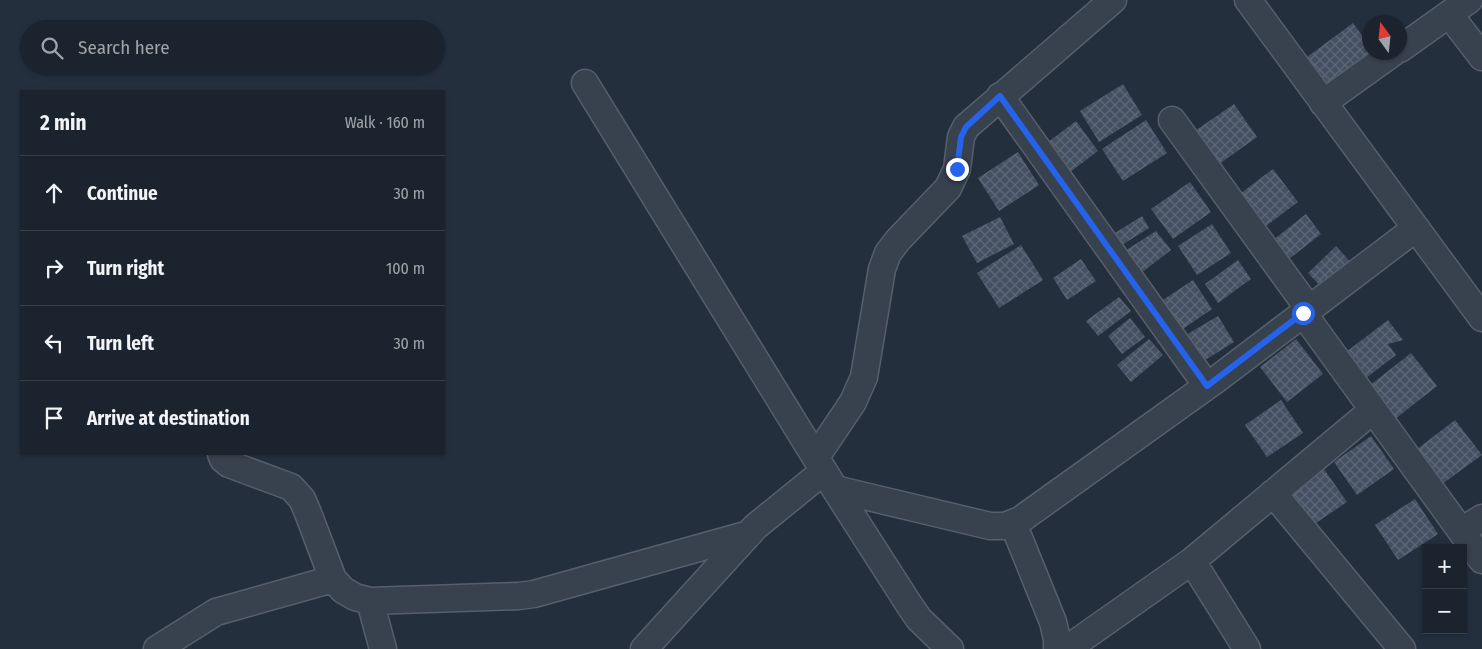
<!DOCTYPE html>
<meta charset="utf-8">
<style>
body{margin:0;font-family:"Fira Sans Condensed",sans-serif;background:#282f3a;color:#f1f3f6}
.controls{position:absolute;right:15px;bottom:15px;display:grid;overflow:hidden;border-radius:0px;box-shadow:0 1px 4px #0004}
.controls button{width:45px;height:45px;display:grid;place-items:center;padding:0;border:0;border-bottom:1px solid #39404a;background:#1b232e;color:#f1f3f6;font:25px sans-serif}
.compass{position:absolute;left:1362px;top:15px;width:45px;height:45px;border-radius:50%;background:#1b232e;box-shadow:0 1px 4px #0004;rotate:345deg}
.stop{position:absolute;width:15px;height:15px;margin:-11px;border:4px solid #2563eb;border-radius:50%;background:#fff}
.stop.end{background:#2563eb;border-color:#fff;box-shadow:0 1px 5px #0008}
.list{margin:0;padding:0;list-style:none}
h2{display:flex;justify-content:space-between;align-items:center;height:65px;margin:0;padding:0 20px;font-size:21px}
h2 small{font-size:16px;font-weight:400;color:#a0a4aa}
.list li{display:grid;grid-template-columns:32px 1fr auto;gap:15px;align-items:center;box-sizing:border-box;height:75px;padding:0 20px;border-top:1px solid #39404a}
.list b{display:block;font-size:19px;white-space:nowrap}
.list em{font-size:16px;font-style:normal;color:#a0a4aa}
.icon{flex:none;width:28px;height:28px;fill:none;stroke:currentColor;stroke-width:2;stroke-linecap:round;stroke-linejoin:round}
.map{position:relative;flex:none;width:1482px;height:649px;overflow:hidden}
.search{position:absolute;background:#1b232e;box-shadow:0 1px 4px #0004;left:20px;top:20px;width:425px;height:55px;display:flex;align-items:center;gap:12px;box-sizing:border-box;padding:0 18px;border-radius:28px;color:#a0a4aa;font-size:19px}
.panel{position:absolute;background:#1b232e;box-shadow:0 1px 4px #0004;left:20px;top:90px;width:425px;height:365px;border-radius:0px}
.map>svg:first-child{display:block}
</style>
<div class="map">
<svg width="1482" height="649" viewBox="0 0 1482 649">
<defs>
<pattern id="building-cross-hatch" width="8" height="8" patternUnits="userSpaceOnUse" patternTransform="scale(1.25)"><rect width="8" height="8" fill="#455162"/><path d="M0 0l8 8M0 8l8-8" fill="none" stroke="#5d6877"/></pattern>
</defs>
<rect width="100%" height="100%" fill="#242f3e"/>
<path fill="url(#building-cross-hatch)" d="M1353,23l17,23v6h2l-45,33 -20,-28z
M1123,84l19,31 -43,27 -19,-31z
M1234,104l23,33 -42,30 -23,-34z
M1146,120l21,33 -44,28 -21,-32z
M1076,121l22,30 -32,24 -22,-30z
M1018,152l21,33 -40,26 -21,-33z
M1273,169l25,33 -36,27 -25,-33z
M1190,182l21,30 -38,27 -22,-30z
M1306,214l15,20 -37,29 -16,-19z
M1142,216l7,12 -35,22 -7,-12z
M1000,217l14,27 -37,19 -15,-27z
M1212,224l19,29 -34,22 -19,-29z
M1156,231l15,19 -35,27 -16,-23z
M1021,245l22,35 -44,28 -22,-35z
M1336,246l17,19 -28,26 -17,-18z
M1081,259l15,22 -29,19 -14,-22z
M1238,260l13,19 -33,24 -13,-19z
M1193,280l19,29 -35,24 -20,-29z
M1119,297l12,14 -33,25 -12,-15z
M1218,316l16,26 -32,20 -16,-27z
M1130,318l15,19 -23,17 -14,-18z
M1388,320l15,20 -15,4 8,11 -30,23 -20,-26z
M1149,339l14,16 -32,27 -14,-17z
M1296,339l27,35 -36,28 -27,-35z
M1411,353l26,33 -42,33 -26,-33z
M1281,400l22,33 -36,24 -22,-32z
M1455,420l27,35 -44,32 -26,-34z
M1371,436l23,33 -37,26 -23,-33z
M1324,469l23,33 -37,25 -23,-32z
M1415,499l23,35 -40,26 -23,-35z"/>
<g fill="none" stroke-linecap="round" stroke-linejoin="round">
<g stroke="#565f6c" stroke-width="29">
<path id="minor" d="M1248,0l234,318
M1449,14l33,43
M1400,49l69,-49
M585,83l250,406 75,117 9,13 31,30
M1000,96l207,290
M1323,103l71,-51
M1172,120l137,189
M1303,313l179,247
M221,454l2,5 6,5 62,23 11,12 6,14 25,66 10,11 12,7 15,4 149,-5 15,-2 215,-60
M816,457l37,-55 11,-25 18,-108 6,-16 10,-13 50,-52 9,-19 4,-32 5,-10 147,-127
M835,489l155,37h15l15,-6 197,-141 199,-151
M1273,493l129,156
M1013,523l40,99 4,17v10
M1461,531l21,-13
M1192,561l55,88
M370,601l13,48
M157,649l59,-37 117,-33
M644,649l111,-122 69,-56
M1067,649l125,-88 181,-151"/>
</g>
<use href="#minor" stroke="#38414e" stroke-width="26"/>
</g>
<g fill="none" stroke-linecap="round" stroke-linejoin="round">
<path stroke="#2563eb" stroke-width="6" d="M957,169l4,-32 5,-10 34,-31 207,290 96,-73"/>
</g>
</svg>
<div class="controls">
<button>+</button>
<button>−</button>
</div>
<svg class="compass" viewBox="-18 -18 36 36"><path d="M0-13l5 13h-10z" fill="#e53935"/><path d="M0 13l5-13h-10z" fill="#a0a4aa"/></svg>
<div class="stop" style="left:1303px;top:313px"></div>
<div class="stop end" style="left:957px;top:169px"></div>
<div class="search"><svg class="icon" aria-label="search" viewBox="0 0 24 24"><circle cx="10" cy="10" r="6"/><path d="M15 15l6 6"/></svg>Search here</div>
<section class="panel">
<h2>2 min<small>Walk · 160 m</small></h2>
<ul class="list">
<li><svg class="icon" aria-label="ahead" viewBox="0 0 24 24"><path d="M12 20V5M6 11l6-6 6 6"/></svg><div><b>Continue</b></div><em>30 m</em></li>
<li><svg class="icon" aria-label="right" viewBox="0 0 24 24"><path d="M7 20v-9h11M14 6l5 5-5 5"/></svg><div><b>Turn right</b></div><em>100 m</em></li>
<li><svg class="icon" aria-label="left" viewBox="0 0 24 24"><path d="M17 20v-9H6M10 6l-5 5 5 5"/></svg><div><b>Turn left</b></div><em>30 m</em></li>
<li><svg class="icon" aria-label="arrive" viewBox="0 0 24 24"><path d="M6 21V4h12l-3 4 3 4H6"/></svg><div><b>Arrive at destination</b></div></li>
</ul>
</section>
</div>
